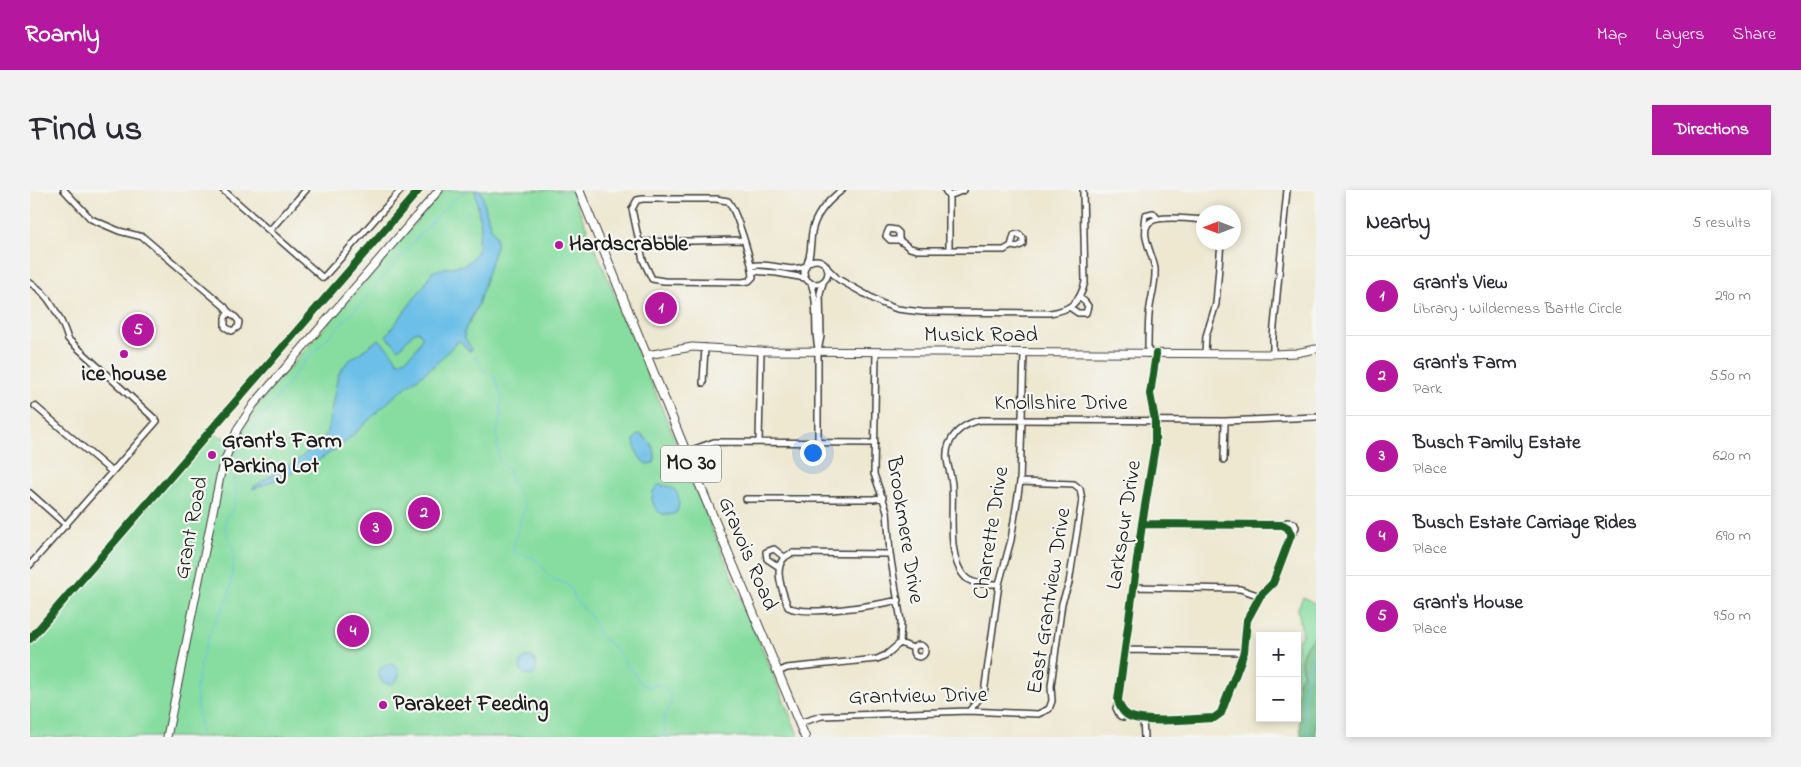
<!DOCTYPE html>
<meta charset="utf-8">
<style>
body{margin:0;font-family:"Indie Flower",sans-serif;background:#f2f2f3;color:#2b2b33}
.controls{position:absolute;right:15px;bottom:15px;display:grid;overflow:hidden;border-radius:0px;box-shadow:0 2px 8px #0003}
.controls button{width:45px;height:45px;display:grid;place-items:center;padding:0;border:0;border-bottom:1px solid #e1e1e2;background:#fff;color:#2b2b33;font:25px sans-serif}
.compass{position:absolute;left:1166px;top:15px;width:45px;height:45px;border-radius:50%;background:#fff;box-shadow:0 2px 8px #0003;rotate:270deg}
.you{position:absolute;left:782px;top:262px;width:18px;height:18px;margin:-12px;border:4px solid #fff;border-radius:50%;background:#1a73e8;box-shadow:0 0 0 8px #1a73e833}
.badge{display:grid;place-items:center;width:32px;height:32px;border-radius:50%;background:#b5179e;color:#fff;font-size:16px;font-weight:700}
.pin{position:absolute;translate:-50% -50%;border:2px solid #fff;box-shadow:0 1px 5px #0006}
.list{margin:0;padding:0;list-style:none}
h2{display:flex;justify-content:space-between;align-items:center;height:65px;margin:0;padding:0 20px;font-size:21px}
h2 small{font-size:16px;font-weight:400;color:#7c7c81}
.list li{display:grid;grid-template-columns:32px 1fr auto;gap:15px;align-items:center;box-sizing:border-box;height:80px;padding:0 20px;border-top:1px solid #e1e1e2}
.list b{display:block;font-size:19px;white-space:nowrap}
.list p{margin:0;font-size:16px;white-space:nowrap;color:#7c7c81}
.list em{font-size:16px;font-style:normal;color:#7c7c81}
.map{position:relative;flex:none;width:1286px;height:547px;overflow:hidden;border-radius:0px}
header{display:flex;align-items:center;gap:30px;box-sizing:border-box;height:70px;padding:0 25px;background:#b5179e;color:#fff}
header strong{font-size:24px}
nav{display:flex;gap:28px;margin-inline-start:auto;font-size:18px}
.intro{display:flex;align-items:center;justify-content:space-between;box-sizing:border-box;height:120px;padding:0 30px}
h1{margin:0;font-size:35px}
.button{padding:12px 22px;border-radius:0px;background:#b5179e;color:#fff;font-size:18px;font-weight:700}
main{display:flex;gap:30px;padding:0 30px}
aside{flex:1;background:#fff;border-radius:0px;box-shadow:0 2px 8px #0003}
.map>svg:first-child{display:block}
</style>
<header>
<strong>Roamly</strong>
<nav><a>Map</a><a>Layers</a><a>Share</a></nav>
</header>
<div class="intro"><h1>Find us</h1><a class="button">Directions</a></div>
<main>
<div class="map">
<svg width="1286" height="547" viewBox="0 0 1286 547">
<rect width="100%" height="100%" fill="#f6f6f2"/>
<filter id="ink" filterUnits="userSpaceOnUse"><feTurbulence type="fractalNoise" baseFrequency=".02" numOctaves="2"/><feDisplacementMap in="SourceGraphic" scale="10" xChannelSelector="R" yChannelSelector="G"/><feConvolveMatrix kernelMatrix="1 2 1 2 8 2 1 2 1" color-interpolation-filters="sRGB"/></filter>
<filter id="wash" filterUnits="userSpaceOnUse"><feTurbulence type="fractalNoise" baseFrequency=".0096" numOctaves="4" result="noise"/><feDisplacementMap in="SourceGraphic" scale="20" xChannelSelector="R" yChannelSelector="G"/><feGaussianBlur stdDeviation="1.12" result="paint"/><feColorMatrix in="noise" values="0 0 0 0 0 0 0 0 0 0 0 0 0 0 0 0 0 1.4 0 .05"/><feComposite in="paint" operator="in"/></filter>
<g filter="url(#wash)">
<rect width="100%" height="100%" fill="#eee8d1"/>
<path fill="#87dda0" stroke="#527c5e" d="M414,0h127l228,547h-769v-95l181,-209 24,8 17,-30z
M1273,407l13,7v31c-7,7 -14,14 -15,25 -1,14 5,9 -4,24v-42l5,-7 -4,-27z"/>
<path fill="#6dbc86" stroke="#446c51" d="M1286,445v102h-15l-4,-53 6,-11 -2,-13 5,-15z"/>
<path fill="#6cbfe8" stroke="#446e82" d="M445,0h5l2,4 8,31 6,12v9l-18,59 -14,27 1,6 7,12 -3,1 -8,-9 -3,-1 -23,24 -38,29 -56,52 -32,20 -56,23v-2l47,-29 22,-17 5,-9 11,-57 9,-13 32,-23 14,15 5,8c9,-1 23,-16 24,-26l-4,-5 -5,2 -14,16 -13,-13 39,-52 7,-12 12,-4 20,-3 7,-5 7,-11v-10l3,-11z
M609,244c11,5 19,17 15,29l-8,1c-8,-7 -11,-14 -12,-25z
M628,295c19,0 24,10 19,27 -18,12 -34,-15 -19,-27z
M495,467h7l4,6v9l-4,4 -8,-2 -4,-5 1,-7z
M349 484a10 10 0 1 1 20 0a10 10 0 1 1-20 0Z"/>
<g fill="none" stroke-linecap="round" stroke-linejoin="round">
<path stroke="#6cbfe8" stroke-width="1" d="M445,166c8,10 4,16 19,19l8,22 -2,7 1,14 -4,13 2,27 1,5 9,8 1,10 15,23v5l-4,8 -8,31 1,5 20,5 20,22 10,3 7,5 4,11 16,18 5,9 3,9 14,11 28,37 7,4 11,-3 11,11 2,8 -8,13 2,21
M171,547l-5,-47 4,-25 5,-18 9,-24 13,-23 4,-14 3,-27 -1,-10 -8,-22v-7l9,-14 2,-9 -2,-32 5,-18 66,-86 50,-51 62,-72 34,-36 15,-12
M1279,547c-7,-31 -7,-59 7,-88"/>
</g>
</g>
<g filter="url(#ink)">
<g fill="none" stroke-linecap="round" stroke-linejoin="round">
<g stroke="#3c3b37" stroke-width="8">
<path id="street" d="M34,0l27,29 28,12 24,6 82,70c3,7 10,7 14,15l-1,5 -6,4 -7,-4v-9l3,-5
M193,0l100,88 78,-88
M915,0l4,6v54
M919,6l15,-6
M613,9h73l12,2c9,11 24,61 25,76l-4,4 -7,1 -78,-1 -12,-2 -9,-19 -11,-51 5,-9z
M1116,38l-2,-5 1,-8 8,-2 5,6
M240,40l36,-40
M869,50v-7l-3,-3 -7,-1 -3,7 4,4h9l11,8 8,2h86l7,-4 3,-11 5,-1 4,4v6l-6,3 -6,-1
M609,52l104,-2
M774 82a12 12 0 1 1 24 0a12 12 0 1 1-24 0Z
M777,74c5,-13 3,-20 5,-32 3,-18 17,-32 30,-42
M722,76c17,-5 36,8 54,0
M798,79l10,10 43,24 16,6 25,3 128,1c21,-3 30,-11 35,-31l-2,-92
M723,81l24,2 28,5
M0,93c18,9 32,37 38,56l89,82 -127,144
M781,93c8,20 2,44 7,65
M1039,117l9,6h8l2,-7 -3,-4 -6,-5
M1118,164c0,-13 0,-26 1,-39 1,-15 7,-30 6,-46 -1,-12 -17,-38 -5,-47 9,-7 41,-3 54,-2
M1175,164l1,-18 10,-32 5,-62
M1243,164v-17l14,-147
M673,193l2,-36
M5,216l77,66
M729,252l2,-91
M788,253v-92l3,-15 -1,-43 3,-10
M656,262l28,-10 161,1
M1194,270l1,-39
M0,303l36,32
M716,309h128l9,-2
M1112,334l141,1 5,3 3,7 -18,48 -13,13 -13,24 -3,32 -23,61 -7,5c-22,1 -67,6 -85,-2 -6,-3 -10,-10 -11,-16l24,-176 13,-78v-26l-5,-26 6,-40
M1253,335l4,-3 7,1 2,4 -2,5 -3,2
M860,364l-97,-1c-24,7 -11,37 -5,54 18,10 89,-2 111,-7
M749,377l-12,-8 -1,-7 8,-3 10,8
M969,394c-11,0 -25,1 -33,-6 -20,-19 -12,-68 -14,-93 -1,-14 -9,-27 -3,-41 7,-15 18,-21 32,-24l244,1 91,-4
M1103,397l107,2 20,7
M870,453l13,5
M883 461a6 6 0 1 1 12 0a6 6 0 1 1-12 0Z
M1094,460l120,2
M748,482l9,-4 90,-9 9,-4 14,-12 1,-22 -11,-67 -3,-43 -13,-37 2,-122
M1088,513l-2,5 4,8 4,1 4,-2
M939,521l15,-18 15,-109 12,-44 9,-58 4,-128
M1113,529l1,18
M769,533l23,-7 147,-5 69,3 11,-5 3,-8 -1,-15 11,-83 7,-20 13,-83 -2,-11 -6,-5 -54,-2"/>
</g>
<g stroke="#3c3b37" stroke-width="9">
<path id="secondary" d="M617,165l45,-8 69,4 512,3 23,-1 20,-4
M137,547l55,-270 16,-39 16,-24 185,-214"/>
</g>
<g stroke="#3c3b37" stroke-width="10">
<path id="primary" d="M549,0l107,262 119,285"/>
</g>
<use href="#street" stroke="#fff" stroke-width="5"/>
<use href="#secondary" stroke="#fff" stroke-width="7"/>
<use href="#primary" stroke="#fff" stroke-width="8"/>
<g stroke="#f6f6f2" stroke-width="11">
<path id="cycleway" d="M1112,334l141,1 5,3 3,7 -18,48 -13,13 -13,24 -3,32 -23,61 -7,5c-22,1 -67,6 -85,-2 -6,-3 -10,-10 -11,-16l24,-176 13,-78v-26l-5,-26 6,-40
M0,449l389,-449"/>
</g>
<use href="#cycleway" stroke="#1b5e20" stroke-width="8"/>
</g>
</g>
<g fill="#b5179e" stroke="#f6f6f2" stroke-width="2">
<circle cx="529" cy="55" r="5"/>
<circle cx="94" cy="164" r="5"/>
<circle cx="182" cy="265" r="5"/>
<circle cx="353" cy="515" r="5"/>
</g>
<g text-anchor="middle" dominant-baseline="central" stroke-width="4.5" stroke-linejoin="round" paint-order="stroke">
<rect fill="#f6f6f2" stroke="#5d5d5c" stroke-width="1" x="631" y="255.5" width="60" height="37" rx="4"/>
<g font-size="21" font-weight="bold" fill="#1c1c1c">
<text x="661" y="274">MO 30</text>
</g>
<g font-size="22" font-weight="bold" fill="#1c1c1c" stroke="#f6f6f2" text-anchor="start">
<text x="539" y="55">Hardscrabble</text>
<text x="94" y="185" text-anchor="middle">ice house</text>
<text x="192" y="252">Grant's Farm<tspan x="192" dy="25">Parking Lot</tspan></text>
<text x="363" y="515">Parakeet Feeding</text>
</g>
<g font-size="22" fill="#1c1c1c" stroke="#f6f6f2">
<text x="951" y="146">Musick Road</text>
<text x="1031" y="214">Knollshire Drive</text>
<text transform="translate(1095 335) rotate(-81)">Larkspur Drive</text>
<text transform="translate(162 338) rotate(-79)">Grant Road</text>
<text transform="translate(874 340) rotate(81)">Brookmere Drive</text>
<text transform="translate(962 343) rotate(-81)">Charrette Drive</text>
<text transform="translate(717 364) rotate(67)">Gravois Road</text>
<text transform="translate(1020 411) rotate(-81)">East Grantview Drive</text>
<text transform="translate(888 507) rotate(-1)">Grantview Drive</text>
</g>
</g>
</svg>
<div class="controls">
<button>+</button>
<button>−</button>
</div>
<svg class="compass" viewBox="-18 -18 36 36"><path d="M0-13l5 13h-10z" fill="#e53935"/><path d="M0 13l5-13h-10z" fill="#7c7c81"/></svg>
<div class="you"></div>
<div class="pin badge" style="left:631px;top:118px">1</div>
<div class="pin badge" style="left:394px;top:323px">2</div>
<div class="pin badge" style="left:346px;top:338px">3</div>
<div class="pin badge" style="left:323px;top:441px">4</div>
<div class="pin badge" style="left:108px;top:140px">5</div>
</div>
<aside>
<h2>Nearby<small>5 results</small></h2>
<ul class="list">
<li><span class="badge">1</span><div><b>Grant's View</b><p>Library · Wilderness Battle Circle</p></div><em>290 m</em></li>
<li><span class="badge">2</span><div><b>Grant's Farm</b><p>Park</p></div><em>550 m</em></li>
<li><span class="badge">3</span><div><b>Busch Family Estate</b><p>Place</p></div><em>620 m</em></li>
<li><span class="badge">4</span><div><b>Busch Estate Carriage Rides</b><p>Place</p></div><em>690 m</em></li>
<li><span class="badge">5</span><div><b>Grant's House</b><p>Place</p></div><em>950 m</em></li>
</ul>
</aside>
</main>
